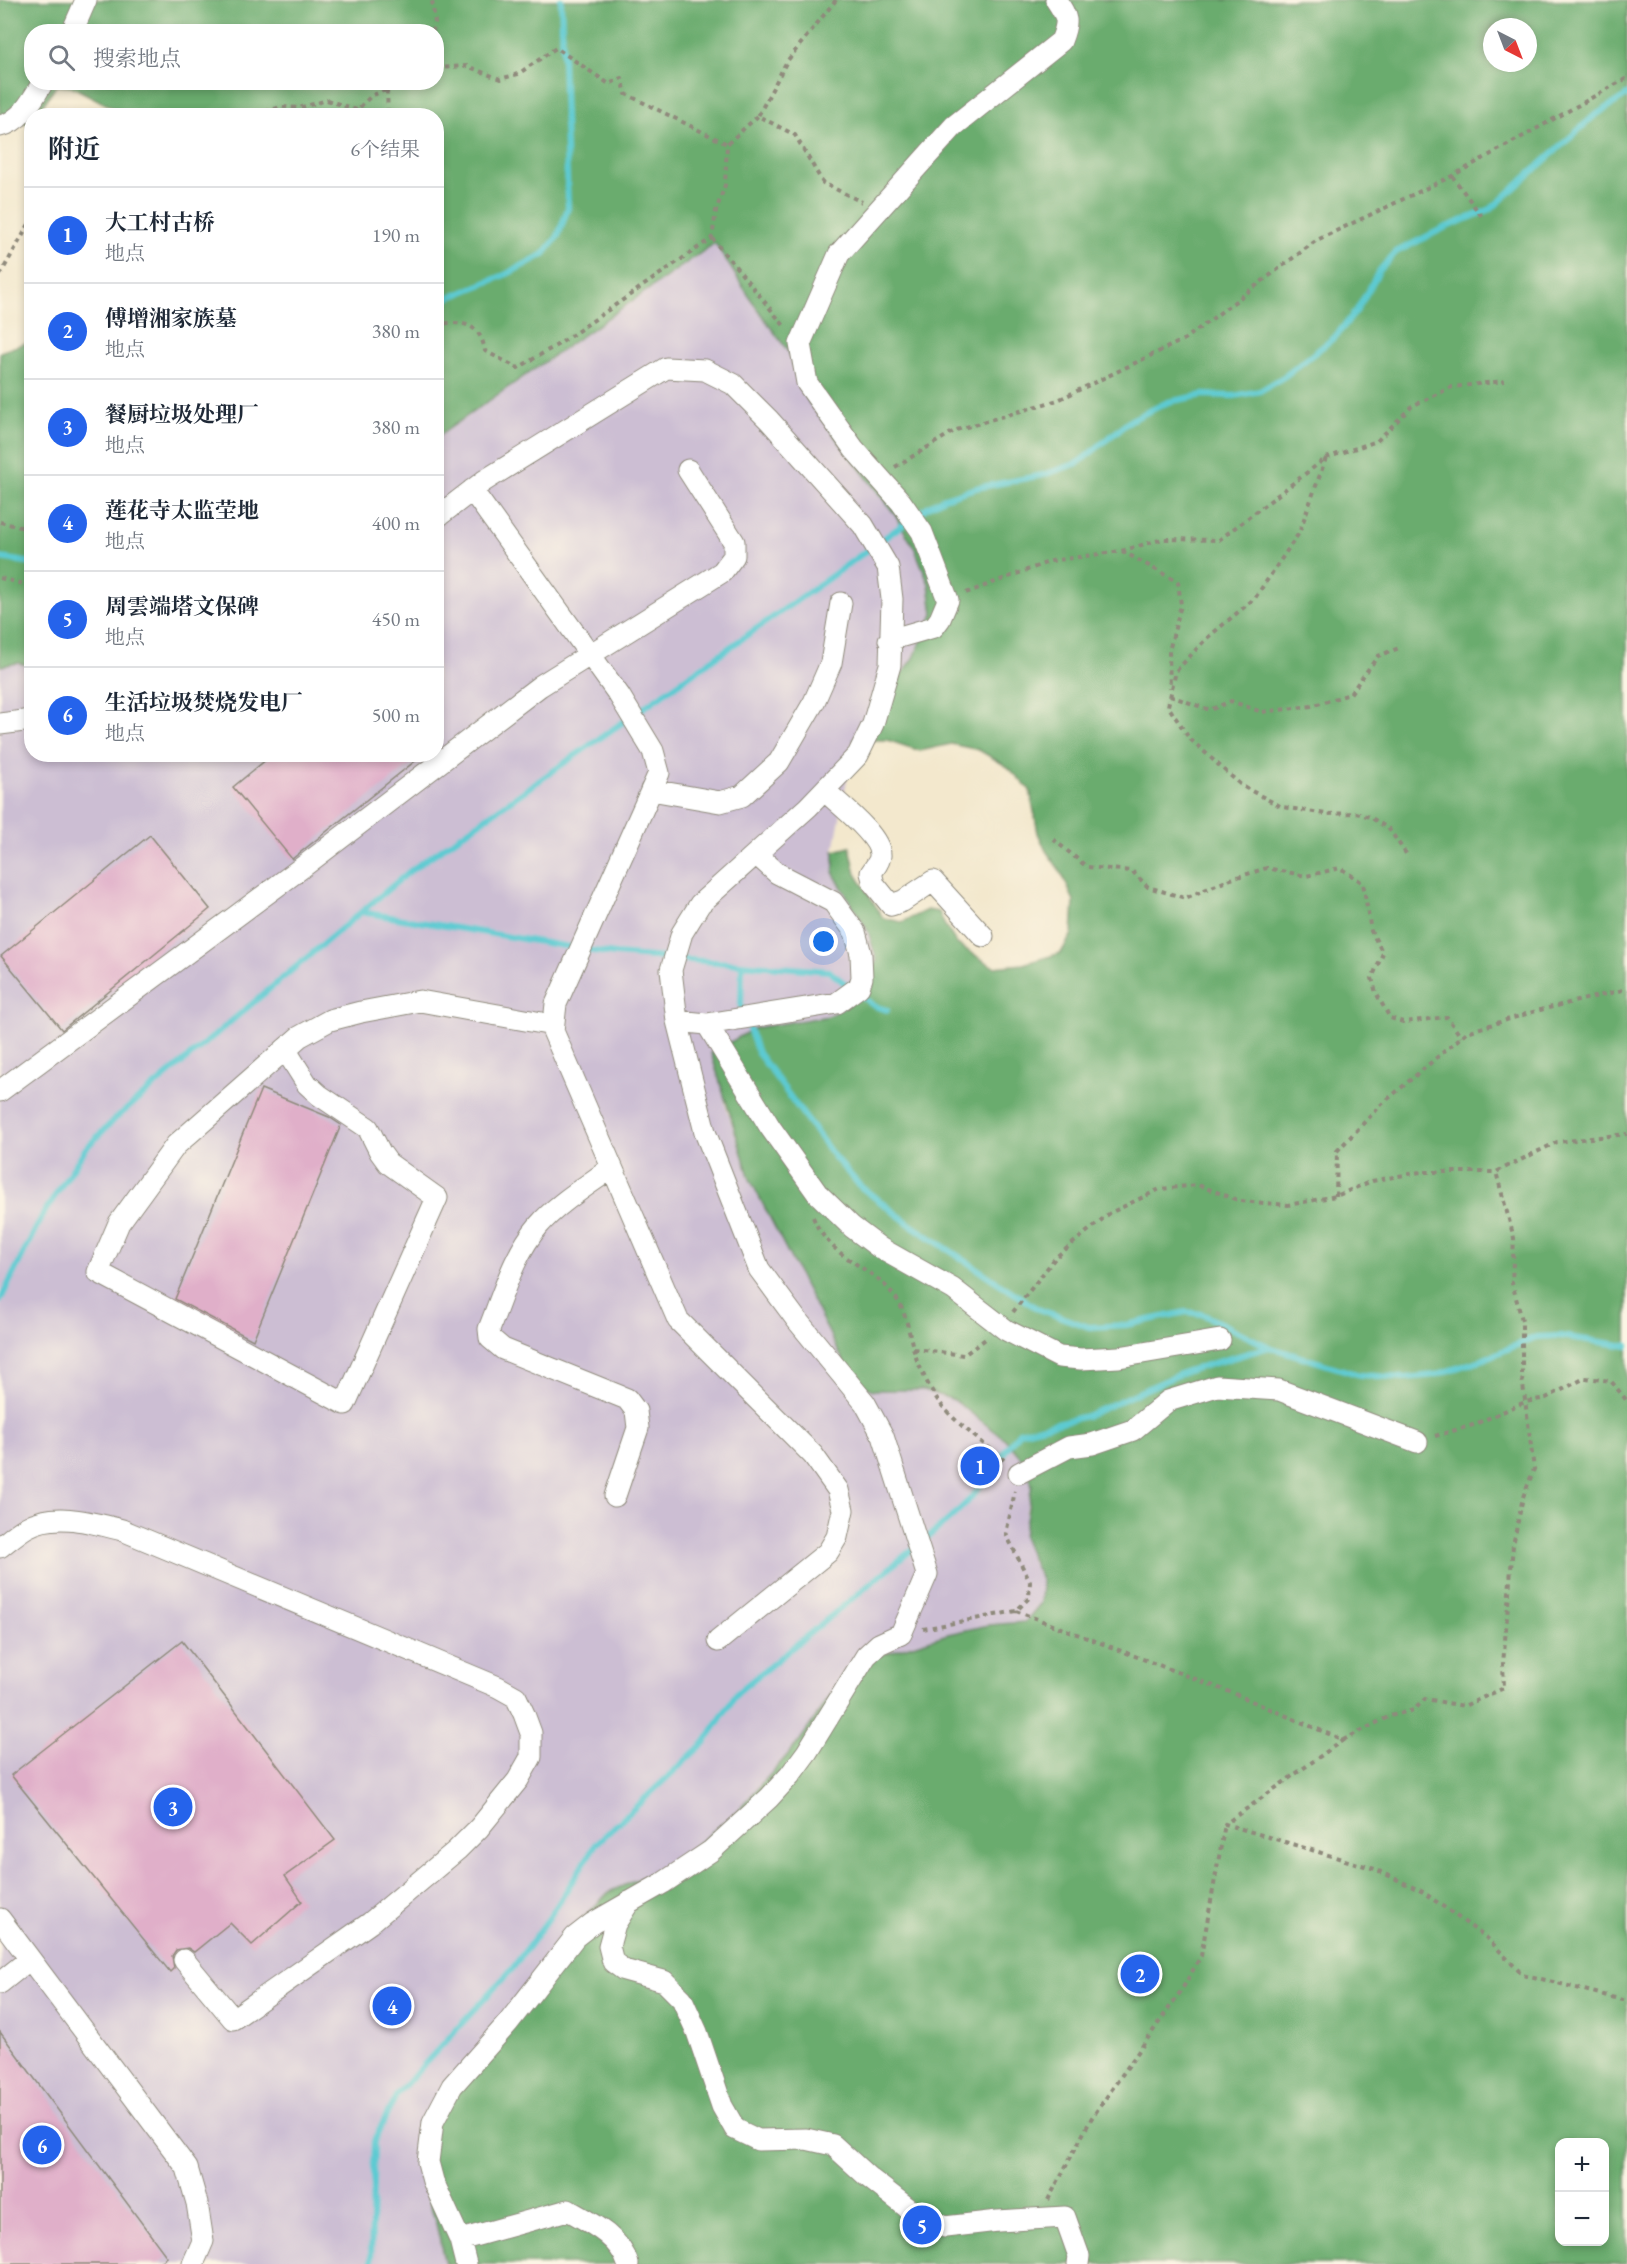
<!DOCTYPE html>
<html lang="zh">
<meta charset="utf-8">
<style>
body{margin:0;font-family:"EB Garamond","Noto Serif SC",serif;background:#f6f6f7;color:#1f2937}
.controls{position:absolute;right:18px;bottom:18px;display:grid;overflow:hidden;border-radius:12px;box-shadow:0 3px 9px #0003}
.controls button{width:54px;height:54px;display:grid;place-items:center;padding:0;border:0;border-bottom:2px solid #e0e1e3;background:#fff;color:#1f2937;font:30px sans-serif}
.compass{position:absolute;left:1483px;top:18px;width:54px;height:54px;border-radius:50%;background:#fff;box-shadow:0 3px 9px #0003;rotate:138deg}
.you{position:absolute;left:824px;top:942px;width:21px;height:21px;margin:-15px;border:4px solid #fff;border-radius:50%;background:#1a73e8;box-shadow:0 0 0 9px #1a73e833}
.badge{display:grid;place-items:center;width:39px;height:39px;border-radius:50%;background:#2563eb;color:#fff;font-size:20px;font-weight:700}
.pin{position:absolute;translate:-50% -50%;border:3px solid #fff;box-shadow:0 2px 6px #0006}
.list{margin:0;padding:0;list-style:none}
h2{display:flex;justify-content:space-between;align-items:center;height:78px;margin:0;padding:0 24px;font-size:26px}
h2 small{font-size:20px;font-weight:400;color:#747a83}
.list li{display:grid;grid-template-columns:39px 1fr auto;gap:18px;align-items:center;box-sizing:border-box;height:96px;padding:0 24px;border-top:2px solid #e0e1e3}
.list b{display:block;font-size:22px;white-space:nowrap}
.list p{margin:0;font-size:20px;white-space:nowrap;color:#747a83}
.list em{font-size:20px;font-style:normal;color:#747a83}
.icon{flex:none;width:33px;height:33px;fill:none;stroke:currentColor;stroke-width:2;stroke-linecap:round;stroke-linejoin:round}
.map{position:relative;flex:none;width:1627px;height:2264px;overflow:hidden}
.search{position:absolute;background:#fff;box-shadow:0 3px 9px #0003;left:24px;top:24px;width:420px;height:66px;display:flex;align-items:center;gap:15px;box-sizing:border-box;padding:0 21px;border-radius:24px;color:#747a83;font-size:22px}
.panel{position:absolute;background:#fff;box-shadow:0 3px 9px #0003;left:24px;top:108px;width:420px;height:654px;border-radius:24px}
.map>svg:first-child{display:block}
</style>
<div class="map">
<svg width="1627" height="2264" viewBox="0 0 1627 2264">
<rect width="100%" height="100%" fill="#fcf5e5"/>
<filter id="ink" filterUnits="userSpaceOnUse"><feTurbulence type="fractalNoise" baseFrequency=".0167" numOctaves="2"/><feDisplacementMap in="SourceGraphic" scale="12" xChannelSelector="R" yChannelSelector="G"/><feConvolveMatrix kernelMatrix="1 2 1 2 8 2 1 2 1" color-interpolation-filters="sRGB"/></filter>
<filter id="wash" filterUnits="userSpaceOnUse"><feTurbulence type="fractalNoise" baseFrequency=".008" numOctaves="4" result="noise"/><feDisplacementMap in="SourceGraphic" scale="24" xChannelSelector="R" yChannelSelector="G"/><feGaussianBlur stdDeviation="1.35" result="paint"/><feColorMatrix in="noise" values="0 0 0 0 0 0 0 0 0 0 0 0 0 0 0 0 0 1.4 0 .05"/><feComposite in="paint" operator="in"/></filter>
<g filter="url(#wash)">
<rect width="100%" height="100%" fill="#f3e8cd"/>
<path fill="#ccbed3" d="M714,242l42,65 32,44 11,33 11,20 84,109 21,36 14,35 4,30 -19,44 -60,82 -20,111v23l34,57 9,29 -11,27 -14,16 -23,13 -74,12 -31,73 26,78 12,25 111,186h51l30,10 51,39 20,23 7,23 -6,27 5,47 11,23 -1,21 -16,19 -36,3 -190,117 -62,70 -66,53 -62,27 -186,296 13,35 9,41h-445v-1598l18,-3 13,3 1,88h404l1,-317z"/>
<path fill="#6bac6e" stroke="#4b6c4c" stroke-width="1.5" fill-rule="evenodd" d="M0,0h1627v2264h-1182l-9,-41 -18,-56 10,-46 137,-184 44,-45 62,-27 66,-53 62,-70 53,-78 96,-30 41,-9 36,-3 16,-19 1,-21 -19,-45 9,-52 -7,-23 -20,-23 -51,-39 -30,-10h-51l-15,-7 -14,-21 -94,-183 -39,-126 44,-25 74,-12 23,-13 14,-16 11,-27 -9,-29 -34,-57v-23l16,-4 6,27 27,44 19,4 25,-12 12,2 5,12 13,20 37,23 29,-3 38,-11 11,-19 2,-33 -13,-29 -15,-21 -8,-18 -8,-43 -22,-23 -29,-17 -28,-6 -31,7 -33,-11h-33l60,-82 19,-44 -4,-30 -14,-35 -21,-36 -84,-109 -11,-20 -11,-33 -32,-44 -41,-64 -278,194 -1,-321 -309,-1 -54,-28 -17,-1 -20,29 -4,1 -2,9 -30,-11zM1492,27h36v36h-36zM32,32h404v50h-404zM1560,2142h44v100h-44z
M31,341v325l-13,-3 -18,3v-314z"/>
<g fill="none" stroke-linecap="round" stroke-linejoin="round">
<path stroke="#5dcad2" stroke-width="6" d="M436,303l71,-29 37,-20 14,-18 10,-28 -7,-208
M0,558l32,5
M361,912l215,36
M586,950l29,4 214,17 45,35 13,4
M742,964l-1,42 3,7
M747,1023l11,30 77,105 26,29 50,38 127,84 51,18 37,-2 60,-13 16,2 67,33
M0,1301l42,-85 44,-68 29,-29 295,-248 416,-291 103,-74 15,-8 32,-10 67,-13 35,-12 53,-43 37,-18 35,-7 31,1 26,-5 25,-15 50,-39 22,-27 22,-39 17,-19 48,-24 47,-19 103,-93 33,-21
M922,1542l30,-25 20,-20 47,-65 67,-16 101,-45 82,-24 91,28 45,3 30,-3 49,-16 52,-22 24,-1 67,10
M371,2264l3,-123 23,-47 115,-125 37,-51 47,-74 108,-101 34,-51 176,-144"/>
</g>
<g id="blocks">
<path fill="#e0afc9" d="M273,754h151l-132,105 -59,-72z
M150,835l60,74 -148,121 -61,-74z
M261,1089l68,28 12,8 -88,215 -78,-41z
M182,1641l153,199 -50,36 17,25 -50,44 -22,-22 -36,29 -6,-4 -12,2 -4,6 2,12 -4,4 -159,-197z
M0,2032l167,225 -9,7h-158z"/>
</g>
</g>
<g filter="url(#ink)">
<use href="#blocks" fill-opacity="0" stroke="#8f8a7c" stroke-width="1.5"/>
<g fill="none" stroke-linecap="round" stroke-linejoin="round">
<g stroke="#8f8a7c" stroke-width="23">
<path id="minor" d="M72,32l14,-32
M0,126c21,-4 33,-27 43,-44
M472,490l147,205 34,56 6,22 -103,231 -3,27 125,289 135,135 25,35 5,20 -6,27 -9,15 -110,89
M436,518l48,-37 182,-113 39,2 28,14 36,36 94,105 25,42 4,32 -2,66 -17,59 -15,31 -50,52 -108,97 -18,29 -11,37 6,51 28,111 54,137 37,50 69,84 18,33 44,138 -26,60 -22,10 -13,12 -59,96 -17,23 -21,23 -58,53 -48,32 -70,40 -18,14 -67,86 -56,63 -19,36 -5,40 5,19 27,59 6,24
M889,640l45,-13 6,-8 8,-19 -26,-68 -21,-30 -47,-53 -47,-66 -7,-39 39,-90 115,-128 107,-85c8,-20 7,-23 -5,-41
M0,724l32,-4
M651,790l69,12 22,-6 37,-34 35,-60 17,-39 10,-60
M825,791c14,13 57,46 55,65 0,6 -6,12 -9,17l3,11 17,21 12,-4 30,-20 50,55
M677,1021l30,3 63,103 47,66 35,34 28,21 73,41 53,41 53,27 22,2 38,-2 101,-17
M707,1024l130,-21 22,-16 3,-9 -1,-24 -6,-22 -22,-30 -56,-29 -21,-19
M285,1049l22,35 12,11 49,33 12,24 8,11 49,35 -92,206 -247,-132 21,-49 57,-78 123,-108 31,-17 31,-8 59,-11 133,24
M0,1091l300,-222 240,-183 182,-114 12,-16v-14l-46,-72
M611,1168c-24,18 -53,35 -72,57 -25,29 -36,69 -50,104l1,9 13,11 124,50 9,12 2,17 -23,68
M1019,1473l50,-26 23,-3 41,-14 35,-29 49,-15 62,4 138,52
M0,1547c9,-7 18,-15 27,-20 29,-16 66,-4 95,3l376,157 18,10 8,17 7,19v24l-13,23 -39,48 -22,22 -87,73 -137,96 -49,-59
M629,1902l-14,22 -6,22 4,16 11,8 40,11 18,18 15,33 25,74 13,23 23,11 48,-1 27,6 35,32 45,35 32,15 53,-6 67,-4 14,39 -1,8
M0,1919l187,249 10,35 6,38 -10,23
M0,1983l30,-24
M460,2240l108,-30c23,13 52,27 60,54"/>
</g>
<path stroke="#8f8a7c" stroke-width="4" stroke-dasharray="4.5 4.5" stroke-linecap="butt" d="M836,0l-49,61 -29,55 37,19 28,48 39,19
M432,32l3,-9 -3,-23
M436,68l31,-2 33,13 18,-5 38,-26 53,36 13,-6 4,16 101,50
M387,90l1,26
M248,116l33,-9 18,1 28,-8 30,10 14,-14 33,-14
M1452,176l31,42
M712,238l74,90
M0,275l32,-56
M436,324c26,-3 44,-2 49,27l33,17 44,-26 150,-104 4,-27 9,-26 2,-41 31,-28
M1326,458l-27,75 -44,65 -49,41 -30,32 -8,35 21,32 53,48 40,21 44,7 30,-1 14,4 19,12 18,26
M895,467l61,-37 102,-30 127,-61 132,-99 135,-64 175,-98
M0,522l32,8
M1122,551l56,31 3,23 -12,46 1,37
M0,578l32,8
M966,593l85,-32 70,-10 42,-12 56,1 107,-82 51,-17 35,-35 40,-19 53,-6
M1170,696l40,14 21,-9 31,11 49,-6 39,-12 28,-38 21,-8
M1053,839l34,28 45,4 16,16 37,11 46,-19 36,-11 39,8 34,-8 23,15 8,48 12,22 -11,25 4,15 14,25 13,4 44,-5 14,20
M1336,1196l1,-45 45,-47 85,-72 69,-21 91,-22
M813,1217c17,44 59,47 83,81 14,20 13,47 24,69 5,12 12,25 20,36 13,18 46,42 64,57
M1013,1312l43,-55 54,-44 50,-24 38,-4 42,16 48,4 48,-9 36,-15 48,-9h76l61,-30 70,-8
M914,1349l50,6 23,-17
M1435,1436l38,-11 52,-23 21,-4 39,-20 26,3 16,20
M1016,1611l219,83 108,46 -118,84 150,45 48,23 65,47 34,35 105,27
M923,1629l93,-18 13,-13 1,-16 -24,-48 9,-43
M1343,1740l47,-24 24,-6 11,-11 39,7 40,-18 -1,-24 10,-119 10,-48 11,-28 -12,-92v-57l-10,-37 2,-45 -18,-66
M1048,2200l43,-81 90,-128 20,-35 24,-132"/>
<use href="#minor" stroke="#fff" stroke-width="21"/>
</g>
</g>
</svg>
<div class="controls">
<button>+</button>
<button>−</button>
</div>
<svg class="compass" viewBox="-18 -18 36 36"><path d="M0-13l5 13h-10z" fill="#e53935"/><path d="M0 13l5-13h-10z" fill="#747a83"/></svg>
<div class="you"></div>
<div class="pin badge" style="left:980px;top:1466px">1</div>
<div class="pin badge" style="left:1140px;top:1974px">2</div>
<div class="pin badge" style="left:173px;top:1807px">3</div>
<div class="pin badge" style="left:392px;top:2006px">4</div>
<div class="pin badge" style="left:922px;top:2225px">5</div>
<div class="pin badge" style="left:42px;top:2145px">6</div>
<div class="search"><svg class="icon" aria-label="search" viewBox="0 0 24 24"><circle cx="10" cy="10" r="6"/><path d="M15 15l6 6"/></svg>搜索地点</div>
<section class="panel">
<h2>附近<small>6个结果</small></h2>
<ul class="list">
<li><span class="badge">1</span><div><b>大工村古桥</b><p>地点</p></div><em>190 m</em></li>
<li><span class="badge">2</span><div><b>傅增湘家族墓</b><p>地点</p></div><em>380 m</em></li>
<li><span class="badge">3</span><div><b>餐厨垃圾处理厂</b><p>地点</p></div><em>380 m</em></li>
<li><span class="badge">4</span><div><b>莲花寺太监茔地</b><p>地点</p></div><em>400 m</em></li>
<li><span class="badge">5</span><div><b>周雲端塔文保碑</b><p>地点</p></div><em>450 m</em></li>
<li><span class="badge">6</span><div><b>生活垃圾焚烧发电厂</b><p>地点</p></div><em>500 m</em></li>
</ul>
</section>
</div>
